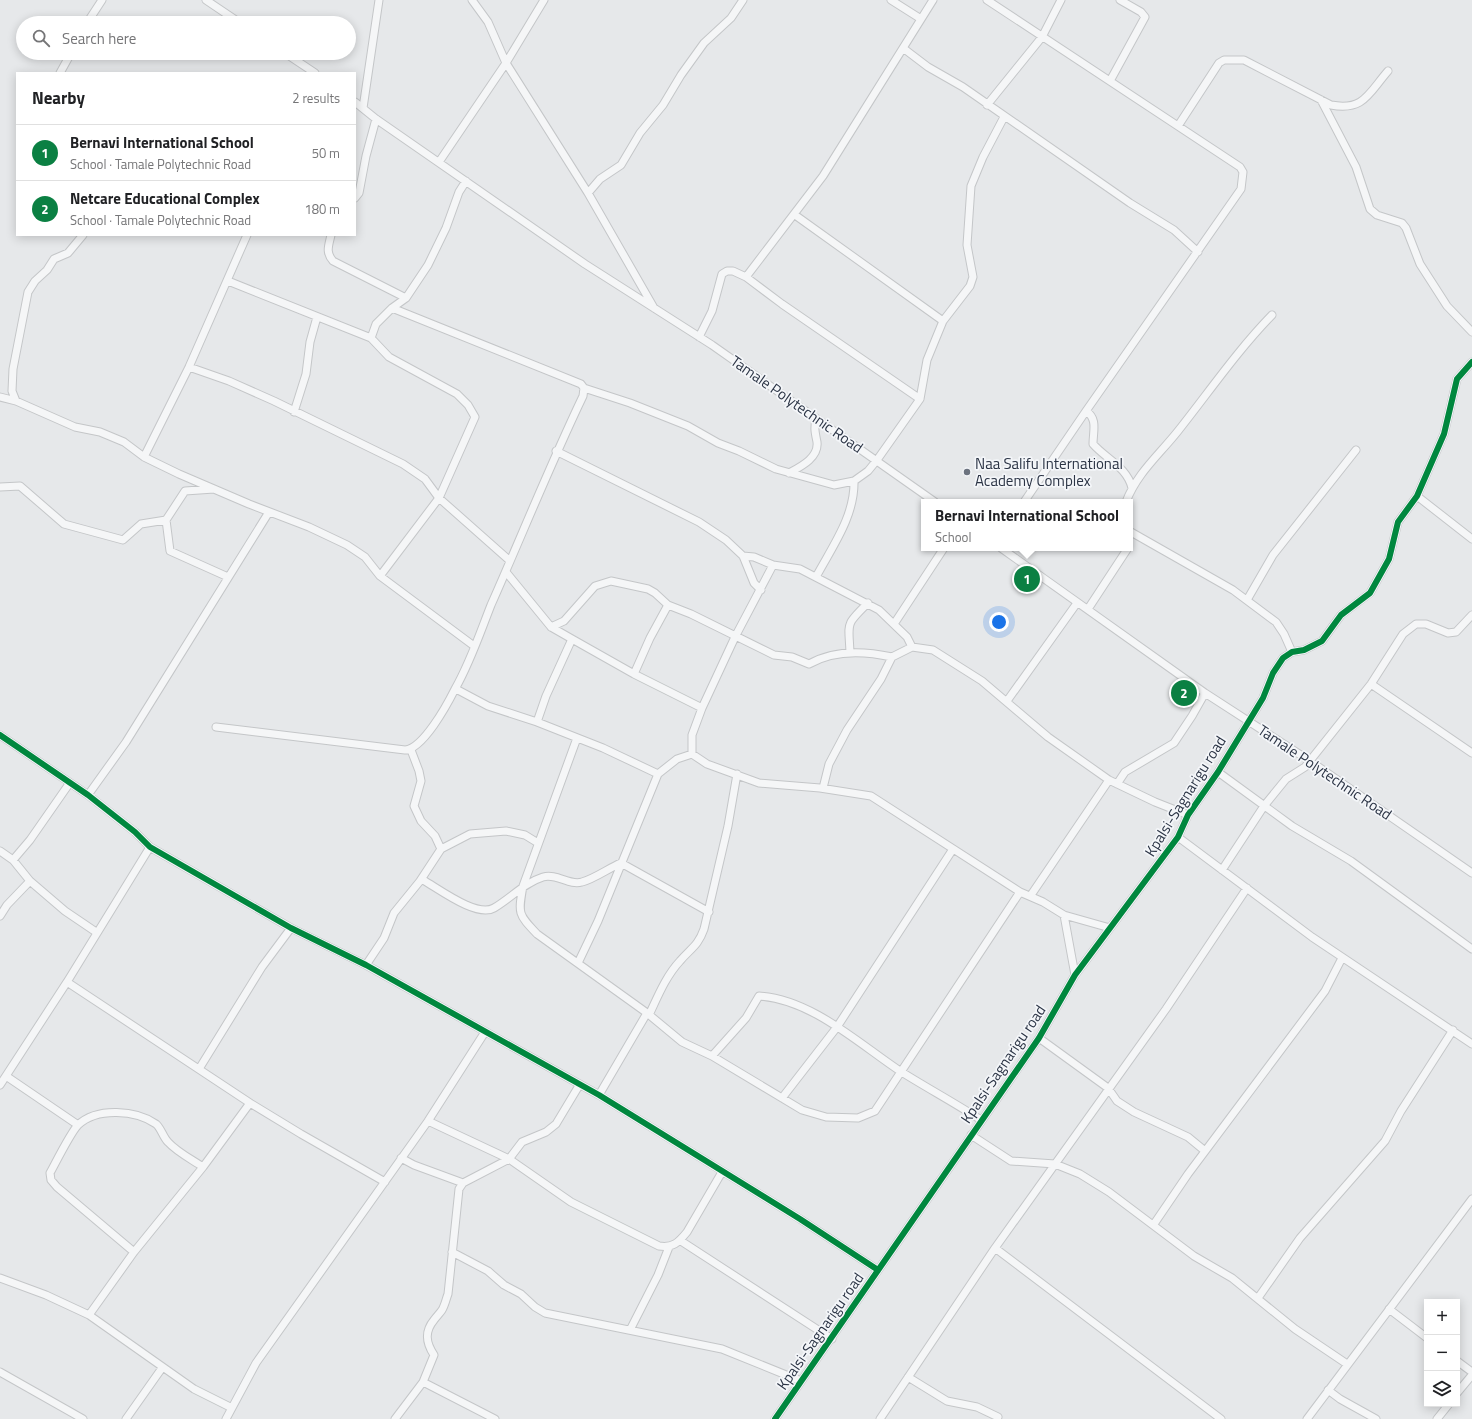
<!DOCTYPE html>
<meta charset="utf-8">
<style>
body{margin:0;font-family:"Titillium Web",sans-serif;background:#f6f6f6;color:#202124}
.controls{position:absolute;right:12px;bottom:12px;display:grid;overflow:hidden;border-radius:0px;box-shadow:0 2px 10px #0003}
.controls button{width:36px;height:36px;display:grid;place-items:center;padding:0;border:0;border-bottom:1px solid #e0e0e0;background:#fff;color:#202124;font:20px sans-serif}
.you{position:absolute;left:999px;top:622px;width:14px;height:14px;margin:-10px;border:3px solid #fff;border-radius:50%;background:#1a73e8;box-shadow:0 0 0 6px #1a73e833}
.badge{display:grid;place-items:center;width:26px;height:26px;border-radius:50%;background:#0b8043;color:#fff;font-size:13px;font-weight:700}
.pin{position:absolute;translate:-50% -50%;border:2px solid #fff;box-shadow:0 1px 4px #0006}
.popup{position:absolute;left:921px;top:499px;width:212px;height:52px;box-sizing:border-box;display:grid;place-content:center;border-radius:0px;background:#fff;filter:drop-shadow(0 1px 3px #0005);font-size:13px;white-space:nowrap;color:#757577}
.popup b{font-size:15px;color:#202124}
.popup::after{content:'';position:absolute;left:50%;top:100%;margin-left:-8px;border:8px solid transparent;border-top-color:#fff}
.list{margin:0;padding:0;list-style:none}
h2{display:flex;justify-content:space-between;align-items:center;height:52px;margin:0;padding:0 16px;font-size:17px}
h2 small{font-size:13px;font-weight:400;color:#757577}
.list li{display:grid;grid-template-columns:26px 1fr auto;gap:12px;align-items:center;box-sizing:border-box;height:56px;padding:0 16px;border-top:1px solid #e0e0e0}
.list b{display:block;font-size:15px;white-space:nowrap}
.list p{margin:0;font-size:13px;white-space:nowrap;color:#757577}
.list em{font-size:13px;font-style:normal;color:#757577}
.icon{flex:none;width:22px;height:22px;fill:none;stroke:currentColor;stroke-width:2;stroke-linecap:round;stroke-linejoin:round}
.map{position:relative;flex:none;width:1472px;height:1419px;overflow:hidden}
.search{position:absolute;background:#fff;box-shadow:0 2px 10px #0003;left:16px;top:16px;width:340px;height:44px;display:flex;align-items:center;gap:10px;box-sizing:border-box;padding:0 14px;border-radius:22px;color:#757577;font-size:15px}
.panel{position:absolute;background:#fff;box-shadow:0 2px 10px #0003;left:16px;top:72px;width:340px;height:164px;border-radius:0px}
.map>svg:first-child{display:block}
</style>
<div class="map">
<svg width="1472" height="1419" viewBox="0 0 1472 1419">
<rect width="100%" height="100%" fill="#e6e8ea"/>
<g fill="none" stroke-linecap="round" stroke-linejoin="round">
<g stroke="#c4c6c8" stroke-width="9">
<path id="street" d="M206,0l34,23
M472,0l16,22 18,41 82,130 66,115
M891,0l30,19
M987,0l253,167 3,5 -2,17 -155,222 -62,91
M87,23l15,-23
M903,48l25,19 35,20 167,116 44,27 24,22
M285,53l30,20
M60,73l11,-20
M1110,81l35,-64 -4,-5 -21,-12
M1321,100l35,67 14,42 7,6 25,8 4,5 14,36 27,42 25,26
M355,102l21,17 209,145 127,81 223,157
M987,105l55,-68 19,-37
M363,108l16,-108
M1178,126l41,-63 5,-3h20l87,45c33,6 37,-11 57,-34
M439,162l67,-99 38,-63
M588,193l12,-14 21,-14 19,-32 23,-28 18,-30 23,-32 27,-25 12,-18
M355,198l4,-5 7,-37 10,-37
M795,215l148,106
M331,235c-2,10 -6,17 2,26l73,37
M746,277l77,-101 110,-176
M228,281l143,57 18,19 68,37 11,11 7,12 -36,81 -59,78
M699,337l13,-26 10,-37 5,-3h6l13,6 36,27 138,95
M371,338l5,-14 16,-16 14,-10 22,-33 18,-37 13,-36 7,-11
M189,367l40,14 45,20 129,63 22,15 14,19 71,63
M584,388l46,15 58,23 30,17 21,8 37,18 58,16 20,-4 14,-10 9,-11 43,-61 7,-39 16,-39 27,-35 3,-9 -6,-32 4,-59 12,-29 21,-40
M0,397l16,4 59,26 25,5 24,10 20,15 35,17 70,30 60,23 38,18 18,12 15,19 94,70
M16,401l-4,-10 1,-22 15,-77 7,-11 12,-11 7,-11 14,-6 15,-18
M1086,411c12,8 7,20 7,33 13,15 34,23 39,44
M294,412l12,-38 4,-32 7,-25
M556,451l143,71 27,18 17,16 11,27 7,7
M144,457l45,-90 58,-132
M789,473c11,-6 30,-15 28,-31 -2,-10 -3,-13 -1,-24
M0,487l20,-1 44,38 59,16 18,-16 25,-4 19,-29 29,-2
M1417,496l55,43
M1126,502c11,-29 33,-47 52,-71 31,-39 59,-80 94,-116
M166,520l4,31 58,26
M1131,532l102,58 43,32 8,12 8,18
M1001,548l204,145 105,68 162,112
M743,556l11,1 19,8 27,4 79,41 28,27 5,10
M506,572l45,55 21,12 -26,57 -9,26
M816,577c16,-30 39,-61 38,-96
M1247,600l26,-45 83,-105
M1088,609l40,-61
M894,624l50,-76
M551,627l13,-6 31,-35 16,-5 37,8 7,4 13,12 23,9 83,41 18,2 17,7c24,-14 56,-13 83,-7
M572,639l62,35 68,34
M850,653c-1,-30 -6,-27 18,-50
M634,674l16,-36 18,-33
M1371,684l101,69
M456,689l32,17 49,16 66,26 55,26
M1007,701l70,-98
M216,727l189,23c18,-1 42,-45 50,-61 15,-26 25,-56 36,-84 31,-70 59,-140 92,-209l1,-8 -3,-4 -189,-76
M0,735l88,60 47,37 15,15 141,81 75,37 233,130 201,124 78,51
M577,738l-54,148c-5,28 -5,28 14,48l110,79 35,29 30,14 90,54 24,7 32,1 17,-7 145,-219
M411,750l8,21 2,10 -7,25 7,15 14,15 6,13
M692,754l15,10 52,19 61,5 51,8 149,96 23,10 21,13 46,13
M1218,772l74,54 59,35 121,88
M1117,784l8,-12 49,-29 18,-27 13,-23
M823,788l6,-24 18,-34 34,-51 11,-22 20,-10 21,3 49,31 66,56 61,43 46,22 33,13
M88,795l38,-53 143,-230
M1178,837l134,100 160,107
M0,851l13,9 17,21 35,30 31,21
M13,860l17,-20 39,-56
M1222,870l42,-64 22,-27 19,-12 66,-83 32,-50 13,-10h10l22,9 8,-1 16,-17
M420,881l21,-32 29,-15 36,-3 19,4 13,8
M1031,895l78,-115
M1064,915l11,60
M0,916l7,-11 23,-24
M578,963l20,-42 60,-147 19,-15 15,-5v-19l10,-27 33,-71 38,-72
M366,965l18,-27 10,-25 26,-32 3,-1c16,9 54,38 71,28 17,-10 30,-25 49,-31 14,-4 26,9 39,5 12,-3 27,-14 39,-19l88,49
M67,982l183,121 51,31 84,48
M649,1015c9,-19 17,-39 31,-54 11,-13 18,-15 24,-32l24,-103 9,-52
M1039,1038l69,50 9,13 17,11 54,25 17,14
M712,1056l34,-38 13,-22c52,3 99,47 141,75 27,17 55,32 81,49
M199,1069l63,-102 29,-39
M6,1076l72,49
M0,1085l67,-103 83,-135
M599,1095l48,-82
M782,1098l55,-71 116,-178
M428,1121l81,38 62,43 88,44c14,2 19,-3 28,-14l35,-60
M971,1135l40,26 44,3 25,10 29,18 85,64 38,22 63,51 52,35
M401,1158l13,7 49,18
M1154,1224l34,-50 137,-183 17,-33
M681,1241l151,98
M995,1248l226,171
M134,1252l-77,-65 -6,-7 -1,-7c6,-11 21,-41 28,-48 19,-18 58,-15 78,-1 5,4 7,13 12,18 9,10 23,17 35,25
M452,1252l36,19 16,14 17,9 14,13 10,6 177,36 79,32
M0,1278l46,17 43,20 105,74 38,19
M1258,1298l42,-60 85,-97 16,-30 52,-81
M1389,1309l38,29
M89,1315l45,-63 69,-85 47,-64
M630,1330l28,-55 11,-28
M1457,1361l15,11
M0,1372l83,47
M908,1377l39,24 30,6 21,10
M423,1382l11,-27c-8,-12 -10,-23 0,-35 3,-4 6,-7 8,-10 3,-5 4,-11 6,-16l11,-105 4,-6 46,-24 13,-17 24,-10 10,-8 24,-40
M1328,1390l12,9 36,20
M1457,1393l15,-18
M126,1419l36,-51
M226,1419l30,-56 172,-242 57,-89
M395,1419l28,-37 72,37
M775,1419l264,-381 36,-63 103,-138 10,-22 30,-43 45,-74 10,-25 10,-15 9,-6 12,-2 18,-9 19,-26 29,-22 19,-34 9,-37 19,-26 27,-62 13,-55 15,-17
M880,1419l115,-171 171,-239 81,-121
M1307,1419l165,-220
M1437,1419l12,-15"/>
</g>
<use href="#street" stroke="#f5f6f7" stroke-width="7"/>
<g stroke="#f4f6f9" stroke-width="8">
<path id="cycleway" d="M0,735l88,60 47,37 15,15 141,81 75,37 233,130 201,124 78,51
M775,1419l264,-381 36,-63 103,-138 10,-22 30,-43 45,-74 10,-25 10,-15 9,-6 12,-2 18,-9 19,-26 29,-22 19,-34 9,-37 19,-26 27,-62 13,-55 15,-17"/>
</g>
<use href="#cycleway" stroke="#00873e" stroke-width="6"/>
</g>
<circle fill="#6c737f" stroke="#f4f6f9" stroke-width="1.5" cx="967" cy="472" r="4"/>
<g text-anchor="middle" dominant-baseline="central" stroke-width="3.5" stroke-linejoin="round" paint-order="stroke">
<g font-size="15" fill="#2b3445" stroke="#f4f6f9">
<text transform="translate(797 404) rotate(35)">Tamale Polytechnic Road</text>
<text transform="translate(1325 772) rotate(34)">Tamale Polytechnic Road</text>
<text transform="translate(1185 796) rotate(-58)">Kpalsi-Sagnarigu road</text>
<text transform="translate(1003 1064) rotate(-56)">Kpalsi-Sagnarigu road</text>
<text transform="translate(820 1331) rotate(-55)">Kpalsi-Sagnarigu road</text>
</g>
<g font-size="15" fill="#2b3445" stroke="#f4f6f9" text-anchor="start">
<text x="975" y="463">Naa Salifu International<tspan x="975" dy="17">Academy Complex</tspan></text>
</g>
</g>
</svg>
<div class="controls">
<button>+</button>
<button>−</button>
<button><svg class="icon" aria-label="layers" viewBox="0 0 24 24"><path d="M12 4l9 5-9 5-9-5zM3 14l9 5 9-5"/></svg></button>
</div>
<div class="you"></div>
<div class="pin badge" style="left:1027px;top:579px">1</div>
<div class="popup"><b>Bernavi International School</b>School</div>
<div class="pin badge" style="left:1184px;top:693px">2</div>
<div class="search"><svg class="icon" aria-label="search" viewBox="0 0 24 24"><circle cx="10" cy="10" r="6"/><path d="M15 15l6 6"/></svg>Search here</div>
<section class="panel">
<h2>Nearby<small>2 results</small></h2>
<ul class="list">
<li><span class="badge">1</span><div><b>Bernavi International School</b><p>School · Tamale Polytechnic Road</p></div><em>50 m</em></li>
<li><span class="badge">2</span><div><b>Netcare Educational Complex</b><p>School · Tamale Polytechnic Road</p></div><em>180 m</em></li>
</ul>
</section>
</div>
